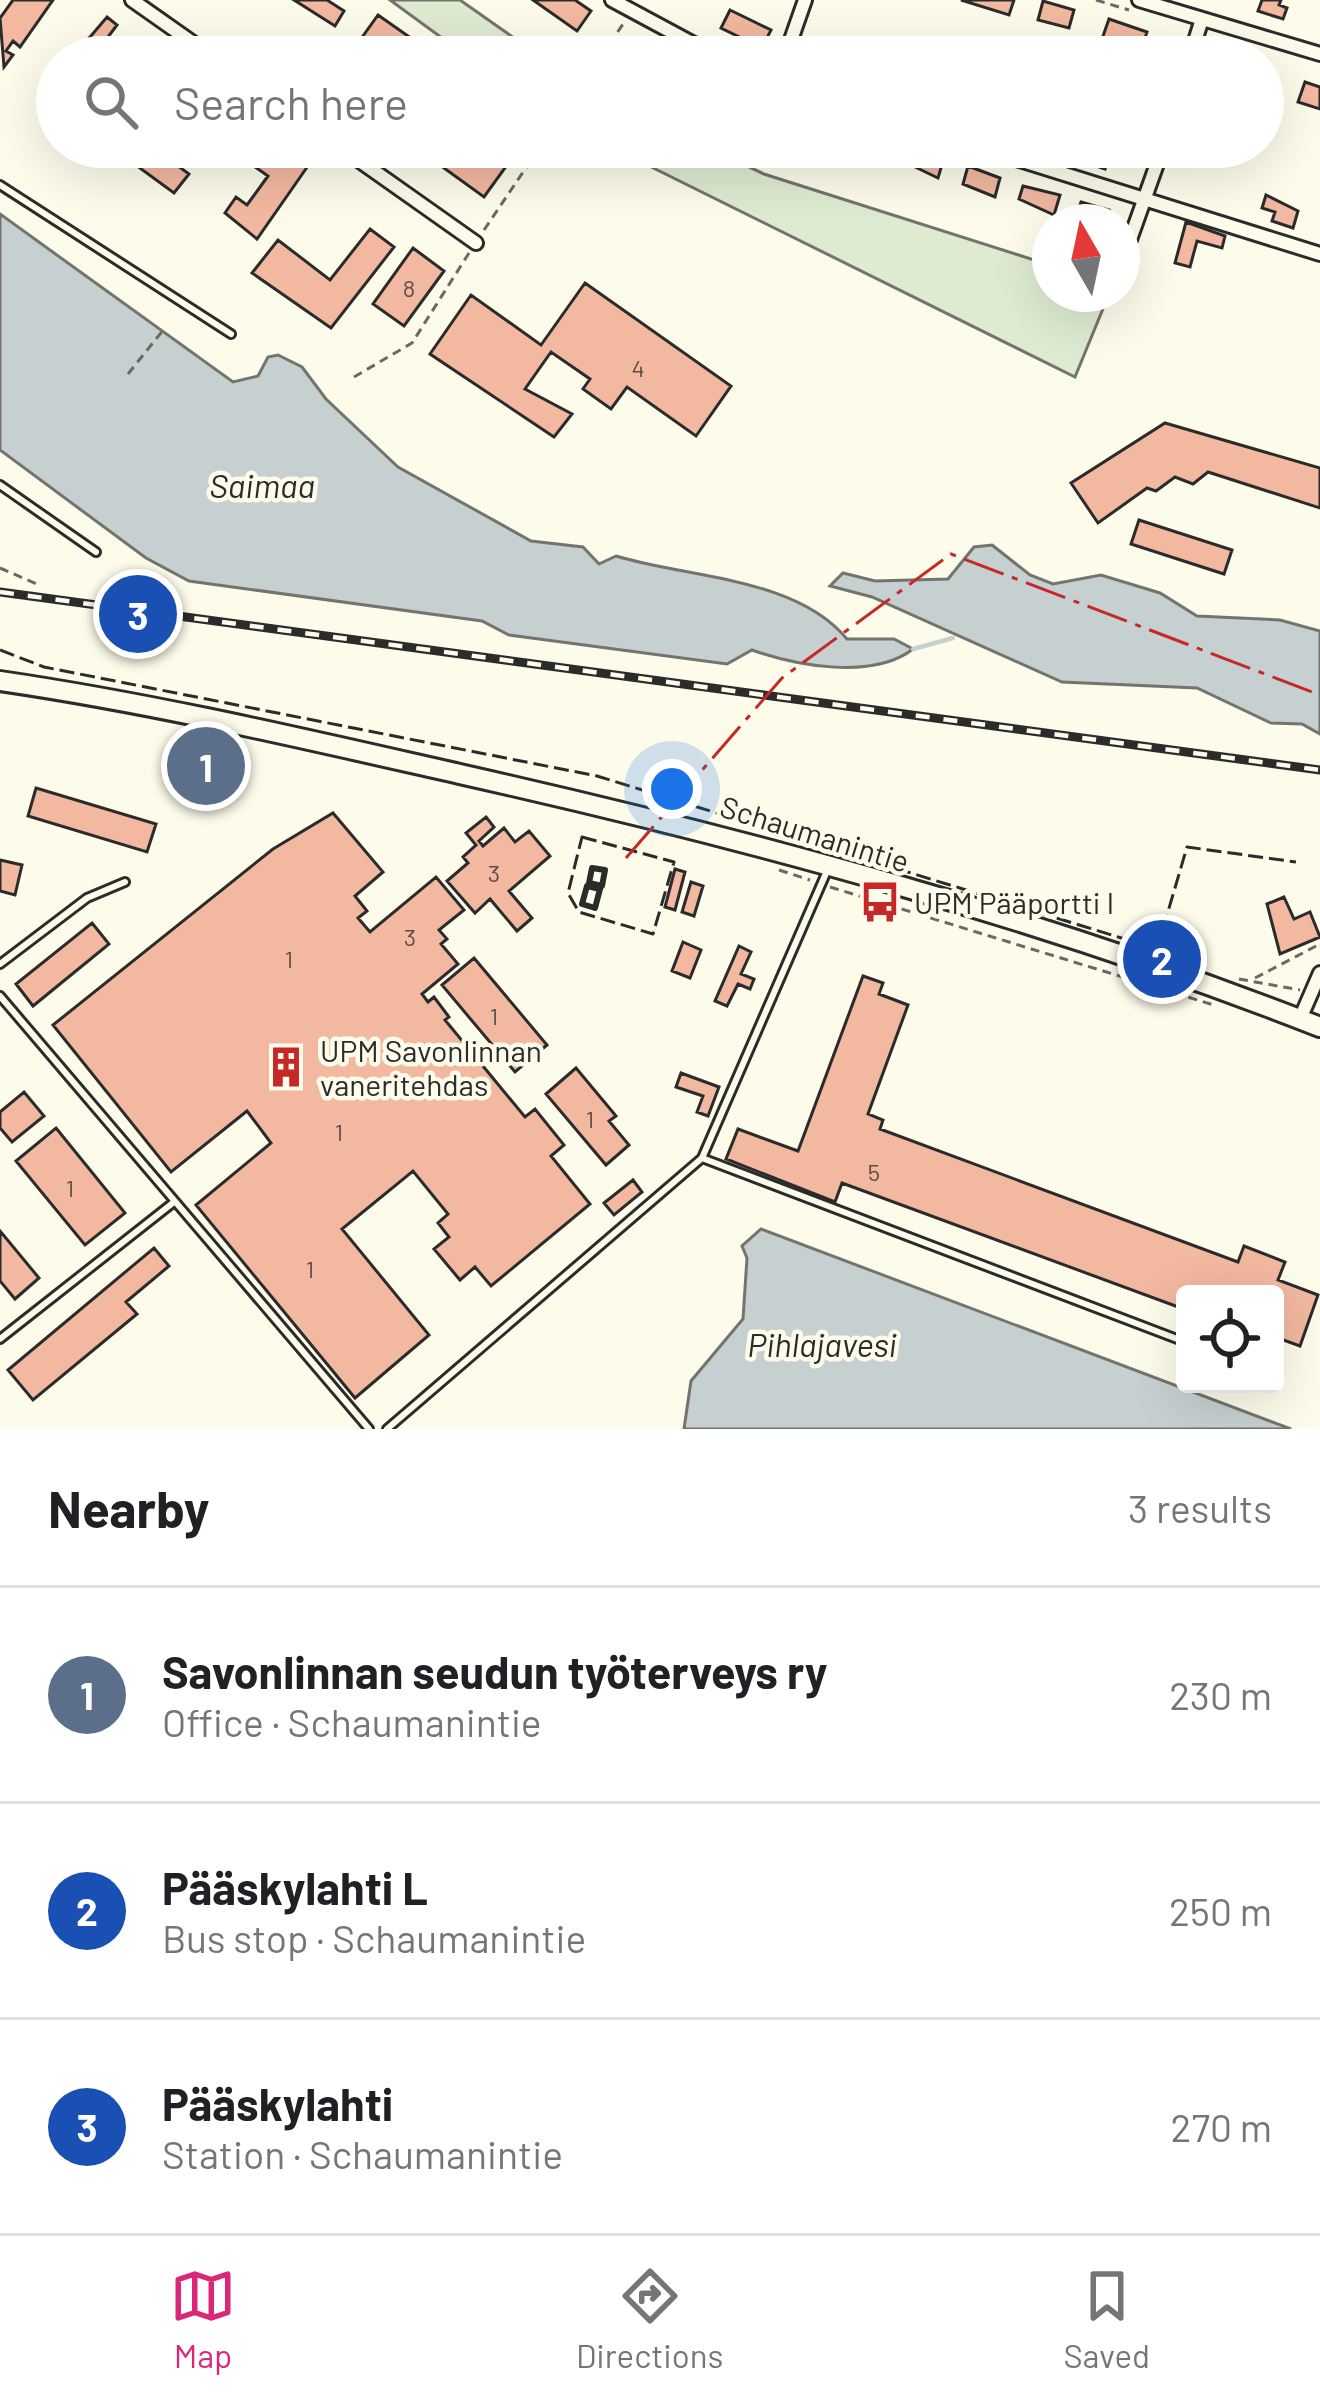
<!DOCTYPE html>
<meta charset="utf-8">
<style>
body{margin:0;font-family:Barlow,sans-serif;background:#f2f2f2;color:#202124}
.controls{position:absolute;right:36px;bottom:36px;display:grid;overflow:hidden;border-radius:12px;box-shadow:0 12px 48px #0002}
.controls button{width:108px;height:108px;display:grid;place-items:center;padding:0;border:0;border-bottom:3px solid #e0e0e0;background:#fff;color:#202124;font:60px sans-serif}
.compass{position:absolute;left:1032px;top:204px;width:108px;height:108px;border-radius:50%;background:#fff;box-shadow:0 12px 48px #0002;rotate:351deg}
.you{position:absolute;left:672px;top:789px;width:42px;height:42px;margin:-30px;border:9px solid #fff;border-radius:50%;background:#1a73e8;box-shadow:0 0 0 18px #1a73e833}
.badge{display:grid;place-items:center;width:78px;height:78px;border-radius:50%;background:#db2777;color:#fff;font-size:39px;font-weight:700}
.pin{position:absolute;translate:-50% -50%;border:6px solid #fff;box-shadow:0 3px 12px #0006}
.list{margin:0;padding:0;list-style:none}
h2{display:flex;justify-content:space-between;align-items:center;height:156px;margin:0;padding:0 48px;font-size:51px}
h2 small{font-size:39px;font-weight:400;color:#757577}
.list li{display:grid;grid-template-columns:78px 1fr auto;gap:36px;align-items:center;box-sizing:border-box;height:216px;padding:0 48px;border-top:3px solid #e0e0e0}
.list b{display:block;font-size:45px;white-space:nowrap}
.list p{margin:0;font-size:39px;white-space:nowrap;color:#757577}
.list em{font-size:39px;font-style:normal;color:#757577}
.icon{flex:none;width:66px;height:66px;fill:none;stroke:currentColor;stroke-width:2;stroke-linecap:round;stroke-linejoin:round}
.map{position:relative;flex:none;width:1320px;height:1429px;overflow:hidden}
.search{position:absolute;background:#fff;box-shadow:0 12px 48px #0002;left:36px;right:36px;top:36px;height:132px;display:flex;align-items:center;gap:30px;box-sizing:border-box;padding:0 42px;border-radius:66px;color:#757577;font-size:45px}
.sheet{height:804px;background:#fff}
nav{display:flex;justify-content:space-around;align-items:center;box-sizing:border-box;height:168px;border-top:3px solid #e0e0e0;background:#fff;font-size:33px;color:#757577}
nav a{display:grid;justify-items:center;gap:6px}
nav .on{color:#db2777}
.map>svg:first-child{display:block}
</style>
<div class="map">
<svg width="1320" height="1429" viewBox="0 0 1320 1429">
<rect width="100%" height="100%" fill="#fdfbea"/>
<path fill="#deebd1" stroke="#74746e" stroke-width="3" d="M390,0h70l81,57h-73z
M611,147h96l57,27 286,91v29h59l-34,83z"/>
<path fill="#c7d0d0" stroke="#74746e" stroke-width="3" d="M0,214l233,168 25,-6 10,-19 10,-2 24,12 24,32 72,68 133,74 52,6 16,17 17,-8c72,22 180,21 231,83h47l19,10c-40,31 -116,17 -161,1l-25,14 -218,-29 -27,-14 -293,-40 -43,-23 -146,-108z
M992,545l38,30 23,9 48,-9 59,18 37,23 83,4 40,11v103l-18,-10 -31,-1 -74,-35 -135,-6 -190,-85 -42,-11 13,-13 32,8 73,-2 26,-32z
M761,1229l530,200h-607l7,-48 52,-62 4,-61 -5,-12z"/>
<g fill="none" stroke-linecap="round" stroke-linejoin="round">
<path stroke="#c7d0d0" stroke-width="4.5" d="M913,649l40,-11"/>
</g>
<path fill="#f2b8a0" stroke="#2b2b2b" stroke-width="3" d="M13,0h40l-33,47 -7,-6 -7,10 7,4 -9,12 -4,-49z
M294,0h33l17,11 -9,15z
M533,0h42l16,11 -14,20z
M961,0h53l-5,15z
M1262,0h19l-2,5 8,3 -4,11 -25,-8z
M1043,1l31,9 -5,18 -31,-8z
M730,10l41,20 -9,18 -41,-20z
M378,15l40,28 -10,14h-60z
M107,17l10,8 -24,32h-20z
M1109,19l38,13 -7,20 -38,-13z
M641,38l32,18v1h-43z
M1305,82l15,5v22l-22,-7z
M145,147h30l-8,11 22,16 -15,19 -41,-30z
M259,147h27l24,16 -53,76 -32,-26 11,-16 11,8 21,-29 -20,-14z
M427,147h93l-36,50 -47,-34z
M1098,147l13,4 -6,18 -20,-7 3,-9 -13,-4z
M917,150l27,8 -6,20 -25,-12z
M968,166l32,12 -5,19 -32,-13z
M1023,186l37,9 -6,20 -35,-16z
M1266,195l32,16 -5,17 -21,-7 3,-9 -13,-4z
M1081,202l28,8 -4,12 -29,-5z
M1186,222l39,14 -3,12 -25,-7 -7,26 -15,-4z
M370,229l24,18 -63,81 -79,-55 26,-33 52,40z
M413,248l31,23 -40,55 -31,-22z
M585,283l146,103 -35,50 -69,-49 -16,22 -28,-20 7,-10 -39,-27 -26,37 47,25 -18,23 -124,-83 41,-59 70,50z
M1165,423l155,45v40l-112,-36 -15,12 -18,-7 -19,14 -9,-3 -49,35 -27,-40z
M1139,520l93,30 -8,24 -93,-30z
M192,741l53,14 -11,39 -53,-15z
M36,788l120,36 -9,28 -119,-36z
M333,813l50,59 -28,24 12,15 -9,7 12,14 66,-55 28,33 -25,20 8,9 -6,5 17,20 -36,30 6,8 6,-5 15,20 -4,3 80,97 10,-8 29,36 -13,11 39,48 -99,82 -16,-19 -15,13 -26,-31 15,-12 -11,-14 10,-9 -35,-43 -71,58 87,106 -74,63 -159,-193 75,-62 -24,-32 -76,61 -118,-147 220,-176z
M486,817l8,10 -15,14 4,5 21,-18 11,14 14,-11 21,25 -41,35 23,27 -15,13 -27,-32 -15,14 -28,-32 21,-18 -5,-6 13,-12 -10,-12z
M0,860l22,5 -7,30 -15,-4z
M675,869l10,3 -10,38 -10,-3z
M691,882l12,4 -9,30 -12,-4z
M1284,897l10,22 16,-7 10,25 -40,17 -13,-50z
M92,923l17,21 -76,62 -17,-22z
M683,942l18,8 -11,28 -18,-7z
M739,946l12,6 -10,22 13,5 -4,10 -12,-5 -11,22 -12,-5z
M474,958l73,87 -32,27 -73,-87z
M863,976l20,7 -4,11 29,11 -40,109 15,6 -3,9 358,133 6,-16 41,16 -7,18 40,15 -18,51 -25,-9v-43h-90v26l-7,-2 3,-10 -339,-125 -7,19 -109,-43 12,-30 60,22z
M576,1068l40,48 -7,5 20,24 -23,20 -60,-71z
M681,1073l38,14 -11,29 -11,-4 6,-16 -27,-9z
M24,1092l20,24 -32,26 -12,-14v-16z
M56,1128l69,85 -40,32 -69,-84z
M633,1180l9,12 -28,23 -10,-12z
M0,1231l39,47 -24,21 -15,-18z
M154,1248l15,18 -43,36 11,12 -104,86 -25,-30z"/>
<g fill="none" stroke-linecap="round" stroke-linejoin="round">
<g stroke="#2b2b2b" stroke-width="12">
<path id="lane" d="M0,185l231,149
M0,485l96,67
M827,871l-125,287 483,184
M0,964l87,-66 38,-16
M0,996l369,433
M0,1339l174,-137
M387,1429l315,-271"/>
</g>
<g stroke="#2b2b2b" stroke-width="18">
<path id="street" d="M132,0l81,57
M612,0l106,57
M1139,0l181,54
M785,57l20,-57
M1190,57l12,-38
M340,147l136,96
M978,147l342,107
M1122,262l41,-115
M1300,1019l20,-46"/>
</g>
<g stroke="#2b2b2b" stroke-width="24">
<path id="secondary" d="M0,681c157,23 309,59 464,94 289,65 580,144 856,252"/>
</g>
<path stroke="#6a6964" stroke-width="3" stroke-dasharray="9 6" stroke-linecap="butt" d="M1096,0l33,10
M601,57l22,-33
M484,230l56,-83
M128,374l36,-45
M354,377l58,-34 57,-90
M0,568l39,17
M779,870l31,10
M830,887l387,119
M1255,978l65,-34
M1239,979l61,11"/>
<use href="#lane" stroke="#fdfbea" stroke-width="6"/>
<use href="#street" stroke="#fdfbea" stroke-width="12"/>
<use href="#secondary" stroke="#fdfbea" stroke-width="18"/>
<g stroke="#2b2b2b" stroke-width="9">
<path id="rail" d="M0,592l1320,178"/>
</g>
<use href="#rail" stroke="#fdfbea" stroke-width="4.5" stroke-dasharray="14" stroke-linecap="butt"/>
<path stroke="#2b2b2b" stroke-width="3" stroke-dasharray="15 6" stroke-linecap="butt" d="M0,650l44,17 553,109 560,173 30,-102 109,15
M582,837l92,25 -21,72 -74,-22 -11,-19z"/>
<path stroke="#2b2b2b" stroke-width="6" d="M592,868l13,2 -3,16 -13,-3z
M587,886l13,3 -5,19 -13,-4z"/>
<path stroke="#c62828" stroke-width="3" stroke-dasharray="42 9 6 9" stroke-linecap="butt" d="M626,858l156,-180 169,-124 369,141"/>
</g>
<defs>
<g id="bus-bare" transform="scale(3.24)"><path d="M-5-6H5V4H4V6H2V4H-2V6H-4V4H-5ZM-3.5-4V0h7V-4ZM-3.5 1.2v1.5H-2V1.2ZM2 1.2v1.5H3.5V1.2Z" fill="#c62828" stroke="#fdfbea" stroke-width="2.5" paint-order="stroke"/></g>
<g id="building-bare" transform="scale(3.24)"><path d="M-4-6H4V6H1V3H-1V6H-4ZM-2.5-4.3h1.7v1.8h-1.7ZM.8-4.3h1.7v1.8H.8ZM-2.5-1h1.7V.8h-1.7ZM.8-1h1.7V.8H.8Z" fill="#c62828" stroke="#fdfbea" stroke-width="2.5" paint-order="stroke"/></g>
</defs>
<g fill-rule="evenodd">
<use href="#bus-bare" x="880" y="902"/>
<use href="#building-bare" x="286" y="1067"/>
</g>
<g text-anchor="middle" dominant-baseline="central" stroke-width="9" stroke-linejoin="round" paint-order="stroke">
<g font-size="24" fill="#5d4e48">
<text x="409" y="287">8</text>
<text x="638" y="367">4</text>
<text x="494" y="872">3</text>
<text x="410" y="936">3</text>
<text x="289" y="958">1</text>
<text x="494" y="1015">1</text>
<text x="590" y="1118">1</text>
<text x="339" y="1131">1</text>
<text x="874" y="1171">5</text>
<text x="70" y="1187">1</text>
<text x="310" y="1268">1</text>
</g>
<g font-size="30" fill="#2b2b2b" stroke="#fdfbea">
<text transform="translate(815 833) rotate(17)">Schaumanintie</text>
</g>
<g font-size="30" fill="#2b2b2b" stroke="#fdfbea" text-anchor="start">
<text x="914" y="902">UPM Pääportti I</text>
<text x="320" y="1050">UPM Savonlinnan<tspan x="320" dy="34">vaneritehdas</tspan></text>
</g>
<g font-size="33" font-style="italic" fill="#2b2b2b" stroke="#fdfbea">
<text x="262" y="485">Saimaa</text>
<text x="822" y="1344">Pihlajavesi</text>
</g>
</g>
</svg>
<div class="controls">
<button><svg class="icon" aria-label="locate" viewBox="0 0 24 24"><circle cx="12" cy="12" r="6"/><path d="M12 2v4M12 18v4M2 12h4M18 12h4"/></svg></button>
</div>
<svg class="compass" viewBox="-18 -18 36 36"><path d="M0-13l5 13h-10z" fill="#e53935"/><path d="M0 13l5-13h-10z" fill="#757577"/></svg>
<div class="you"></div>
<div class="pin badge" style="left:206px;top:766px;background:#5c6f8a">1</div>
<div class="pin badge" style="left:1162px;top:959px;background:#1a4fb4">2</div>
<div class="pin badge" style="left:138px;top:614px;background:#1a4fb4">3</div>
<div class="search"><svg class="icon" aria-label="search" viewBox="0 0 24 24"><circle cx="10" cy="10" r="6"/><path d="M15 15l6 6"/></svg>Search here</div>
</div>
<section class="sheet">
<h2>Nearby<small>3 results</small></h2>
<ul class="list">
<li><span class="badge" style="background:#5c6f8a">1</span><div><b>Savonlinnan seudun työterveys ry</b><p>Office · Schaumanintie</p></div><em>230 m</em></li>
<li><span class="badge" style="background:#1a4fb4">2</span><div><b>Pääskylahti L</b><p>Bus stop · Schaumanintie</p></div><em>250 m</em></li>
<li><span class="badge" style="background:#1a4fb4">3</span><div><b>Pääskylahti</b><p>Station · Schaumanintie</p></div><em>270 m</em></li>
</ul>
</section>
<nav>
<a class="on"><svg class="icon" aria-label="map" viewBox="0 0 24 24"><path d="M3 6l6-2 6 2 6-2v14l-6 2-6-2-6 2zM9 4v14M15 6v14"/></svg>Map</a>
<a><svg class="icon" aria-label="directions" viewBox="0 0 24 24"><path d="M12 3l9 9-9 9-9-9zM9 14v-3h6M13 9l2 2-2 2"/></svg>Directions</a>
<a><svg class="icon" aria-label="saved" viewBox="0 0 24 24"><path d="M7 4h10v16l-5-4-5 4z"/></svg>Saved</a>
</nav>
